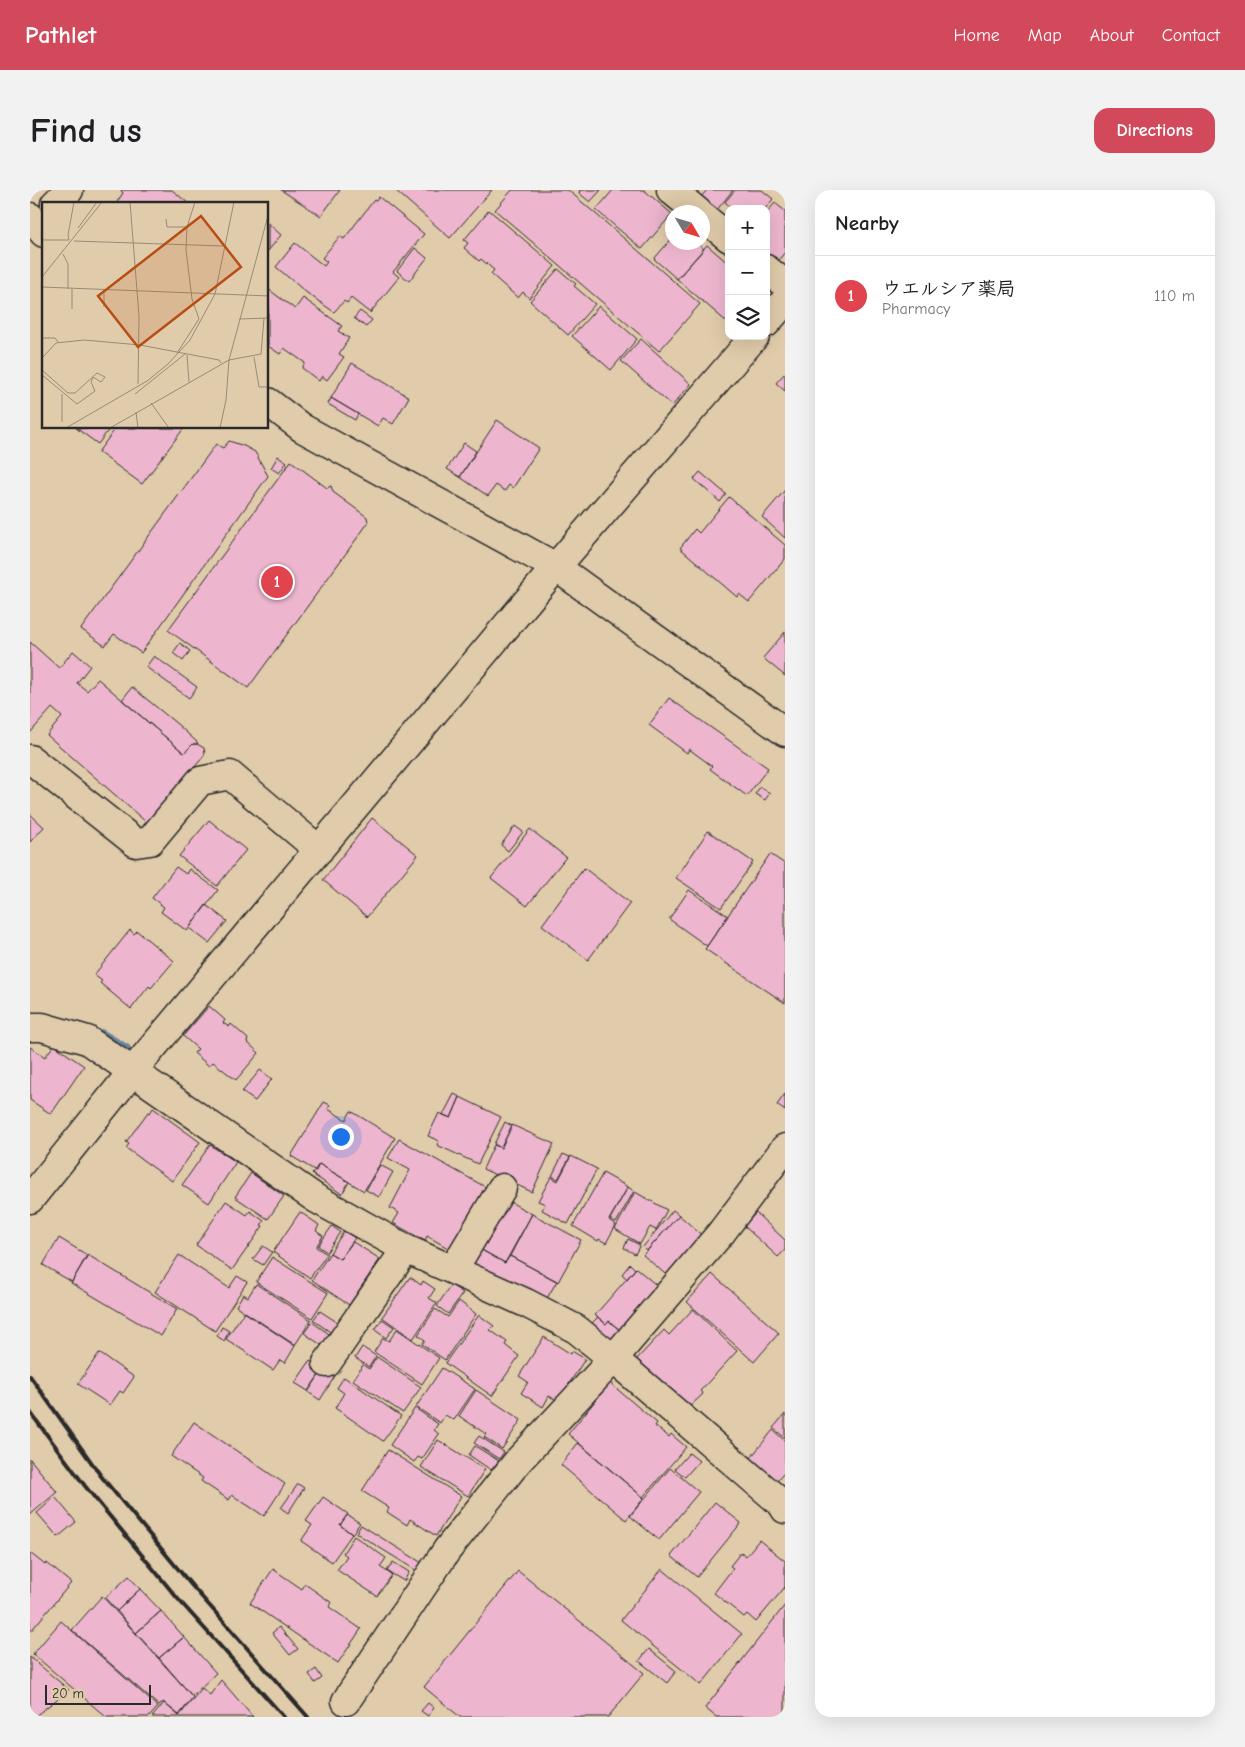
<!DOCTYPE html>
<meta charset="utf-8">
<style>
body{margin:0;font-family:"Comic Neue","Klee One",sans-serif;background:#f2f2f2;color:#202124}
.controls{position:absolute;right:15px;top:15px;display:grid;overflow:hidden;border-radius:10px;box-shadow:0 5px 20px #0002}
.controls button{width:45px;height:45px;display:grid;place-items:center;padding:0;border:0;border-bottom:1px solid #e0e0e0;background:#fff;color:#202124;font:25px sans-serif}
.compass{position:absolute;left:635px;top:15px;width:45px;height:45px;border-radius:50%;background:#fff;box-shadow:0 5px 20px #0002;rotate:128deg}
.scale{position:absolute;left:15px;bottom:12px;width:106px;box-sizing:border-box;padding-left:5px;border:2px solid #2b2b2b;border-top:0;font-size:14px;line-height:18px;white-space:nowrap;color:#2b2b2b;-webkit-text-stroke:4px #e0cbaa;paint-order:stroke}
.you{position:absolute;left:310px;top:946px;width:18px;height:18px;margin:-12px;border:4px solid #fff;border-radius:50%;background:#1a73e8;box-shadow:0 0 0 8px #1a73e833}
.badge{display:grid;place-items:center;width:32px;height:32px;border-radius:50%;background:#d1495b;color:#fff;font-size:16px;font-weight:700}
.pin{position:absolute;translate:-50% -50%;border:2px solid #fff;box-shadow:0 1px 5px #0006}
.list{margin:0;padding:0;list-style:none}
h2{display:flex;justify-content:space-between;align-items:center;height:65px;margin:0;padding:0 20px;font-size:21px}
h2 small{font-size:16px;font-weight:400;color:#757577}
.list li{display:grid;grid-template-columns:32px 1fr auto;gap:15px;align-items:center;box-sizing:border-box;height:80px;padding:0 20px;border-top:1px solid #e0e0e0}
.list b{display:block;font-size:19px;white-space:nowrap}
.list p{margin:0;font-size:16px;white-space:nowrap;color:#757577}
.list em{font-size:16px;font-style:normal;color:#757577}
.icon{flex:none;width:28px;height:28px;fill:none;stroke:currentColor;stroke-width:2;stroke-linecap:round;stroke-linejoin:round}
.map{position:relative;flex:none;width:755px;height:1527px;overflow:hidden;border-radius:15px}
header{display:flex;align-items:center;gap:30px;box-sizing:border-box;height:70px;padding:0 25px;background:#d1495b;color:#fff}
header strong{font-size:24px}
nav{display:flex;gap:28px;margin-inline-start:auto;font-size:18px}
.intro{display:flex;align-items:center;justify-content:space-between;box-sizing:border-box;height:120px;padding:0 30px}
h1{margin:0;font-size:35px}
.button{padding:12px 22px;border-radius:15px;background:#d1495b;color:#fff;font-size:18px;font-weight:700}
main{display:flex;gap:30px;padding:0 30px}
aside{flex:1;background:#fff;border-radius:15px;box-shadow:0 5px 20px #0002}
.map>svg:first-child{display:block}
</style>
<header>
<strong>Pathlet</strong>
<nav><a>Home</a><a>Map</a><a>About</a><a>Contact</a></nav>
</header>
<div class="intro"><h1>Find us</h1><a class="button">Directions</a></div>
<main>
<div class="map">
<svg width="755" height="1527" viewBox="0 0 755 1527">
<rect width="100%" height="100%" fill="#e0cbaa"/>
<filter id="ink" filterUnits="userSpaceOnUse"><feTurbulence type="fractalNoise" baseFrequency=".02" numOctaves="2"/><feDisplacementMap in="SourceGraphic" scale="10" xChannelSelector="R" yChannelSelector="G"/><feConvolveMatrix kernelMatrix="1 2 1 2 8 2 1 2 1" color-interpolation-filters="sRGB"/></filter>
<g filter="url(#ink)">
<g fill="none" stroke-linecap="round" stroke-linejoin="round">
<path stroke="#68849e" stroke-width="10" d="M71,844l25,15"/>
</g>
<path fill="#edb6ce" stroke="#2b2b2b" d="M92,0h50l17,14h-70l-2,-2 6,-9 -2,-2z
M251,0h59l-19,26z
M365,0h97l-42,48z
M482,0h56l132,114 -41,47 -164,-141z
M549,0h22l-11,12 -11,-9 1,-2z
M583,0h31l28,24 -30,35 -46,-39z
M677,0h26l-17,21 -16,-13z
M705,0h27l11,9 -8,10h-32l-8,-7z
M349,7l45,37 -31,38 6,5 -29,36 -19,-15 -4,5 -3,-2 -10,11 -27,-19 -31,-26 19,-24 29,23 3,-4 -5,-4 18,-22 4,3 30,-39 2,1z
M745,13l10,8v41l-8,10 -11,-9v-40z
M459,20l66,56 -26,32 -6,-6 -5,6 -27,-24 3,-4 -13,-11 -2,2 -15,-13 4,-5 -4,-3z
M238,33l13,12 -13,16z
M642,48v4h24l8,7 -27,30 -23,-20z
M677,55l22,19 -1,59 -51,-44z
M385,58l12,10 -18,23 -12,-10z
M528,79l18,15 -2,2 21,18 -27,31 -38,-34z
M238,99l27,20 8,-11 39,28 -4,5 11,7 -10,16 5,3 -17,23 -5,-4 -3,5 -17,-13 3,-5 -21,-15 -4,6 -12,-8z
M569,116l38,33 -26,31 -39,-34z
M330,121l12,9 -6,7 -12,-9z
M611,149l50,45 -19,22 -51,-45z
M322,173l57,34 -16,27 -10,-6 -5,8 -47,-28z
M755,183v18l-9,-8z
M301,208l27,16 -3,6 -27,-16z
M467,230l42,28 -26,40 -4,-3 -4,6 -9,-6 -8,11 -28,-19z
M46,238h34l-12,16z
M86,238h68l-42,56 -44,-32z
M199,251l15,5 11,6 13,24 -127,177 -27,-19 -9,12 -24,-17 135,-185 7,4z
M434,253l12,8 -16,26 -13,-8z
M248,266l9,6 -8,11 -8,-5z
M261,271l36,27 4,-2 2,6 34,25 1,6 -120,165 -80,-58z
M670,282l26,22 -6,8 -26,-23z
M755,300v48l-23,-21z
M699,307l56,48v14l-36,43 -10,-8 -2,3 -57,-49 15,-19 4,4z
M755,442v44l-22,-18z
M0,452l29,26 14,-17 17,15 -13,17 10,8 11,-12 86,74 9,-9h4l7,4 1,5 -1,3 -57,67 -100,-88 15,-18 -10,-9 -22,25z
M150,453l10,8 -7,10 -10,-8z
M124,466l43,31 -8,11 -43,-31z
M102,497l45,37 21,19 -1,1h-4l-9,9 -62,-53z
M639,508l99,70 -21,28 -37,-27 2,-3 -23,-17 -2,4 -38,-28z
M730,597l10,6 -5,7 -10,-6z
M0,624l14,13 -14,15z
M342,628l46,37 -51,62 -44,-37z
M179,630l37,30 -29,36 -38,-30z
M485,636l8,6 -15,19 -7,-6z
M500,639l36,28 -39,49 -36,-28z
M678,641l45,31 -32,46 -45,-30z
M740,664l15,10v139l-80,-54z
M146,677l10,7 3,-5 29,21 -31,41 -26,-19 3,-5 -12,-9z
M554,678l46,35 -42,57 -46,-35z
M659,700l39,26 -21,30 -38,-27z
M176,715l21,16 -18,22 -20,-15z
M100,740l4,4 3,-3 37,30 -23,27 -2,-2 -18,23 -31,-26 2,-2 -8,-6z
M179,816l16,14 -2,3 6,4 2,-3 17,15 -1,3 12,11 -23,27 -23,-18 -4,4 -15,-13 4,-4 -15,-13z
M24,855l30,21 -33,48 -21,-14v-53l15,10z
M230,880l12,9 -17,22 -13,-9z
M424,904l6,3 -9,21 -8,-3z
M755,904v17l-8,-6z
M430,907l41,20 -23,47 -41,-19 2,-4 -11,-5 11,-23 12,5z
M294,912l6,3 -2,4 18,11 5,-9 44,27 -31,53 -45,-27 -3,7 -25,-15z
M123,918l47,34 -28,39 -46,-33 3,-4 -3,-2 22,-30 2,1z
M475,932l7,4 -11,22 -7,-4z
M482,935l42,19 -22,48 -49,-23 11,-24 7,3z
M369,949l90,50 -34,63 -28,-16 -2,5 -32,-18 6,-10 -9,-5 20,-38 -22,-12z
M180,955l26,17 -27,41 -27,-18z
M533,964l7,3 -12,22 -6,-3z
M541,966l26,13 -29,55 -26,-14 3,-6 -7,-3 13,-24 7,4z
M289,974l30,18 -7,12 -30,-20z
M350,975l13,7 -14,25 -13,-7z
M221,983l33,23 -16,23 -33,-22z
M573,983l25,14 -19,33 7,5 -10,18 -7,-4 -1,2 -25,-15z
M598,997l6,4 -18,32 -6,-4z
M605,1002l32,18 -11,20 -6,-3 -10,17 -25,-15z
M473,1008l29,16 -27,49 -27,-15z
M196,1011l21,14 3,-4 14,10 -3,4 2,1 -31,44 -36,-25z
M643,1020l6,5 -32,36 -4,-4z
M270,1022l19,13 -3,6 7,5 -7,11 11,7 -17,24 -37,-26z
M726,1023l29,27v10l-7,7 -34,-31z
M502,1024l49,26 -23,42 -48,-26z
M649,1025l27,24 -35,40 -28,-24z
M302,1036l8,6 -13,20 -9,-6z
M314,1041l11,7 -15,21 -10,-6z
M29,1048l28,17 -15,27 -29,-17z
M598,1049l12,6 -5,9 -11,-6z
M323,1052l27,17 -31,46 -37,-25 18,-27 10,6z
M233,1056l9,6 -9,13 -10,-6z
M448,1058l27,15 5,-7 47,25 -11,19 -75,-38z
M58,1065l89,54 -16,27 -90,-53z
M149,1065l50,33 8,-12 10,6 -32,49 -60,-39z
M242,1067l56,36 -16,25 -56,-36z
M600,1074l5,5 -8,10 -5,-5z
M606,1078l26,22 -37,44 -16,-13 -3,3 -11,-9z
M682,1084l67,59 -25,29 -67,-60z
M380,1087l11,8 2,-4 12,8 -6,9 8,5 -24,36 -31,-22z
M226,1094l55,36 -16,25 -59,-39 7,-12 5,3z
M421,1095l12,8 -15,21 -11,-8z
M429,1111l17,13 -31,46 -23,-16 3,-4 -7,-5 17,-26 13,8z
M663,1119l44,42 -37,40 3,3 -16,15 -51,-49 28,-30 5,5z
M290,1121l20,13 -7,10 -20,-14z
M214,1122l51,34 -10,17 -5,-3 -7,10 -47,-31z
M449,1125l15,11 -4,4 17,12 -2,3 14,11 -27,40 -47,-33z
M568,1127l8,7 3,-3 14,12 -8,10 -23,-20z
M352,1129l12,8 -8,11 -11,-8z
M282,1132l20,14 -8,11 -20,-14z
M192,1137l7,4 -5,10 -7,-5z
M367,1139l42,29 -17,26 -48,-32 9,-14 6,3z
M514,1147l27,17 1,-3 13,8 -27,42 -9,-5 -6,11 -22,-14 7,-11 -9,-6z
M332,1157l14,9 -7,11 -14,-9z
M69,1163l35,24 -11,16 -3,-2 -10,14 -32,-21z
M347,1167l44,30 -18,26 -50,-33 10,-15 6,4z
M280,1171l13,8 -15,22 -13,-8z
M294,1178l11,8 -15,24 -12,-8z
M412,1178l33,21 -21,31 -9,-5 -5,8 -24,-16z
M314,1187l57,39 -18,25 -48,-33 9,-15 -7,-5z
M580,1193l47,40 -2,3 14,11 2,-3 15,13 -43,50 -75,-63z
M446,1200l45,30 -19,29 -18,-12 2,-3 -27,-18z
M385,1218l23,16 -4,6 5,4 -17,25 -4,-2 -4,5 -24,-17z
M755,1224v24l-12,-10z
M164,1232l91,62 -21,32 -32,-21 -3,5 -28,-19 2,-3 -32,-22z
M743,1240l12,11v31l-10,11 -27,-22z
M449,1246l25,16 -5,7 -25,-16z
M408,1250l47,29 -17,27 -47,-29z
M548,1253l66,55 -18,22 -65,-55z
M445,1256l24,15 -8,9 -22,-15z
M358,1260l73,46 -25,40 -26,-17 -3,6 -20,-13 2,-4 -27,-17z
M659,1263l10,8 -14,16 -10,-8z
M0,1269l27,33 -27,23z
M640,1278l29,24 -40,48 -29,-24z
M268,1294l6,4 -16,25 -7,-5z
M25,1307l21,25 -18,15 -21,-24z
M293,1307l25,17 -8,11 12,9 -20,28 -31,-21 11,-16 -6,-4z
M685,1312l26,21 -44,54 -26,-21z
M317,1325l13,8 -8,11 -12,-9z
M331,1335l61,38 -5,8 -61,-38z
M324,1346l32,22 -6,9 12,8 -15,21 -40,-26 10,-14 -4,-3z
M729,1350l26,21v26l-29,35 -9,-8 -3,3 -30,-24 19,-25 -3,-2 11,-14 5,4z
M0,1363l15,12 2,-2 24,20 -41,49z
M363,1372l16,10 -5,9 -17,-10z
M243,1379l29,20 3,-5 27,19 -3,4 32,22 -23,34 -88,-60z
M632,1379l80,65 -41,51 -80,-65z
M488,1381l126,102 -36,44h-148l-36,-30z
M99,1386l11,13 -23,22 -12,-13z
M110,1399l21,22 -25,22 -19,-22z
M72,1406l91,101 -14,18 -16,-13 -4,4 -87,-76z
M755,1415v112h-69l-11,-9z
M131,1421l23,26 -25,21 -23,-25z
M31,1431l97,86 -9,10h-43l-73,-63z
M249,1437l19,22 -8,6 -18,-22z
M154,1447l32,36 -24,23 -33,-38z
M619,1459l27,22 -9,12 -28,-22z
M0,1467l39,33 -35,27h-4z
M286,1479l6,9 -7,5 -6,-9z
M191,1490l32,37h-101l12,-14 15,13 23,-28 8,7z
M398,1513l6,5 -6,8 -7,-5z"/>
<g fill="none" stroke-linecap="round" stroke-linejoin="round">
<g stroke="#2b2b2b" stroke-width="31">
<path id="minor" d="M641,0l27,22
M25,14l14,-14
M672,26l27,22
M0,27l14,16
M736,79l19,15
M736,133l19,-22
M238,212l34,26 254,139 229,165
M0,569l106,84 14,-2 50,-60 30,-6 89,75
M0,837h12l45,13 228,158 91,51 120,54 50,26 40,32 166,143 3,5
M0,1009l102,-127 424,-505 199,-231
M423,1080l49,-82
M297,1173l79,-114
M316,1511l101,-151 71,-89 95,-102 108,-126 64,-85"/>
</g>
<use href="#minor" stroke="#e0cbaa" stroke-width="28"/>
<path stroke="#2b2b2b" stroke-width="4" d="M0,1186l71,100 92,111 115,130
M0,1222l55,74 93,113 106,118"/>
</g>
</g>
<g transform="translate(12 12)">
<rect width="226" height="226" fill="#e0cbaa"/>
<path fill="none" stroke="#988b77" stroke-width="1" d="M88,0l9,114 -1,68M124,17l1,8h20M36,26l19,-26M0,38h27l-1,-5 6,-33M32,39l149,5M21,52l5,10v25M0,75l60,-75M0,85l227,9M62,105v-17M30,107v-20M197,117l30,-1M0,136h13l3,4M135,151l22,-34 -7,-20 -6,-49 1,-23 8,-25M145,153l2,27M212,155l5,30h10M0,156l14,-15 28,-3 56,5 79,15 2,3M187,158l32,-6 3,-36M0,168l26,23h7l22,-20 8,4 -4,5 -8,-5 -2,5M0,173l35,29 18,-13 -4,-9M20,192v28M93,192l50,-40M109,201l18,25M94,210l2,16M24,226l81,-47 21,-17 22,-24 25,-46 19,-92M68,226l119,-68 40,-148M178,226l6,-28 3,-40"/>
<path fill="#b94e14" fill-opacity="0.15" stroke="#b94e14" stroke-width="2.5" d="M159,14l40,51 -103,80 -40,-51z"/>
<rect width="226" height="226" fill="none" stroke="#2b2b2b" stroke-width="2.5"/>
</g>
</svg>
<div class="controls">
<button>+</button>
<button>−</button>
<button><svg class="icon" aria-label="layers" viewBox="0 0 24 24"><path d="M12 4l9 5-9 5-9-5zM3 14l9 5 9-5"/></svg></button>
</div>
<svg class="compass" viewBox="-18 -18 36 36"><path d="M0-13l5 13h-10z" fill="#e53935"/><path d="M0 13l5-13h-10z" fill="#757577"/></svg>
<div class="scale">20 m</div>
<div class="you"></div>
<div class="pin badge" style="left:247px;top:392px;background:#e0444e">1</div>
</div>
<aside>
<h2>Nearby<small></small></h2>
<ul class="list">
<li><span class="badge" style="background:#e0444e">1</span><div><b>ウエルシア薬局</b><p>Pharmacy</p></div><em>110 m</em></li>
</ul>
</aside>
</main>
